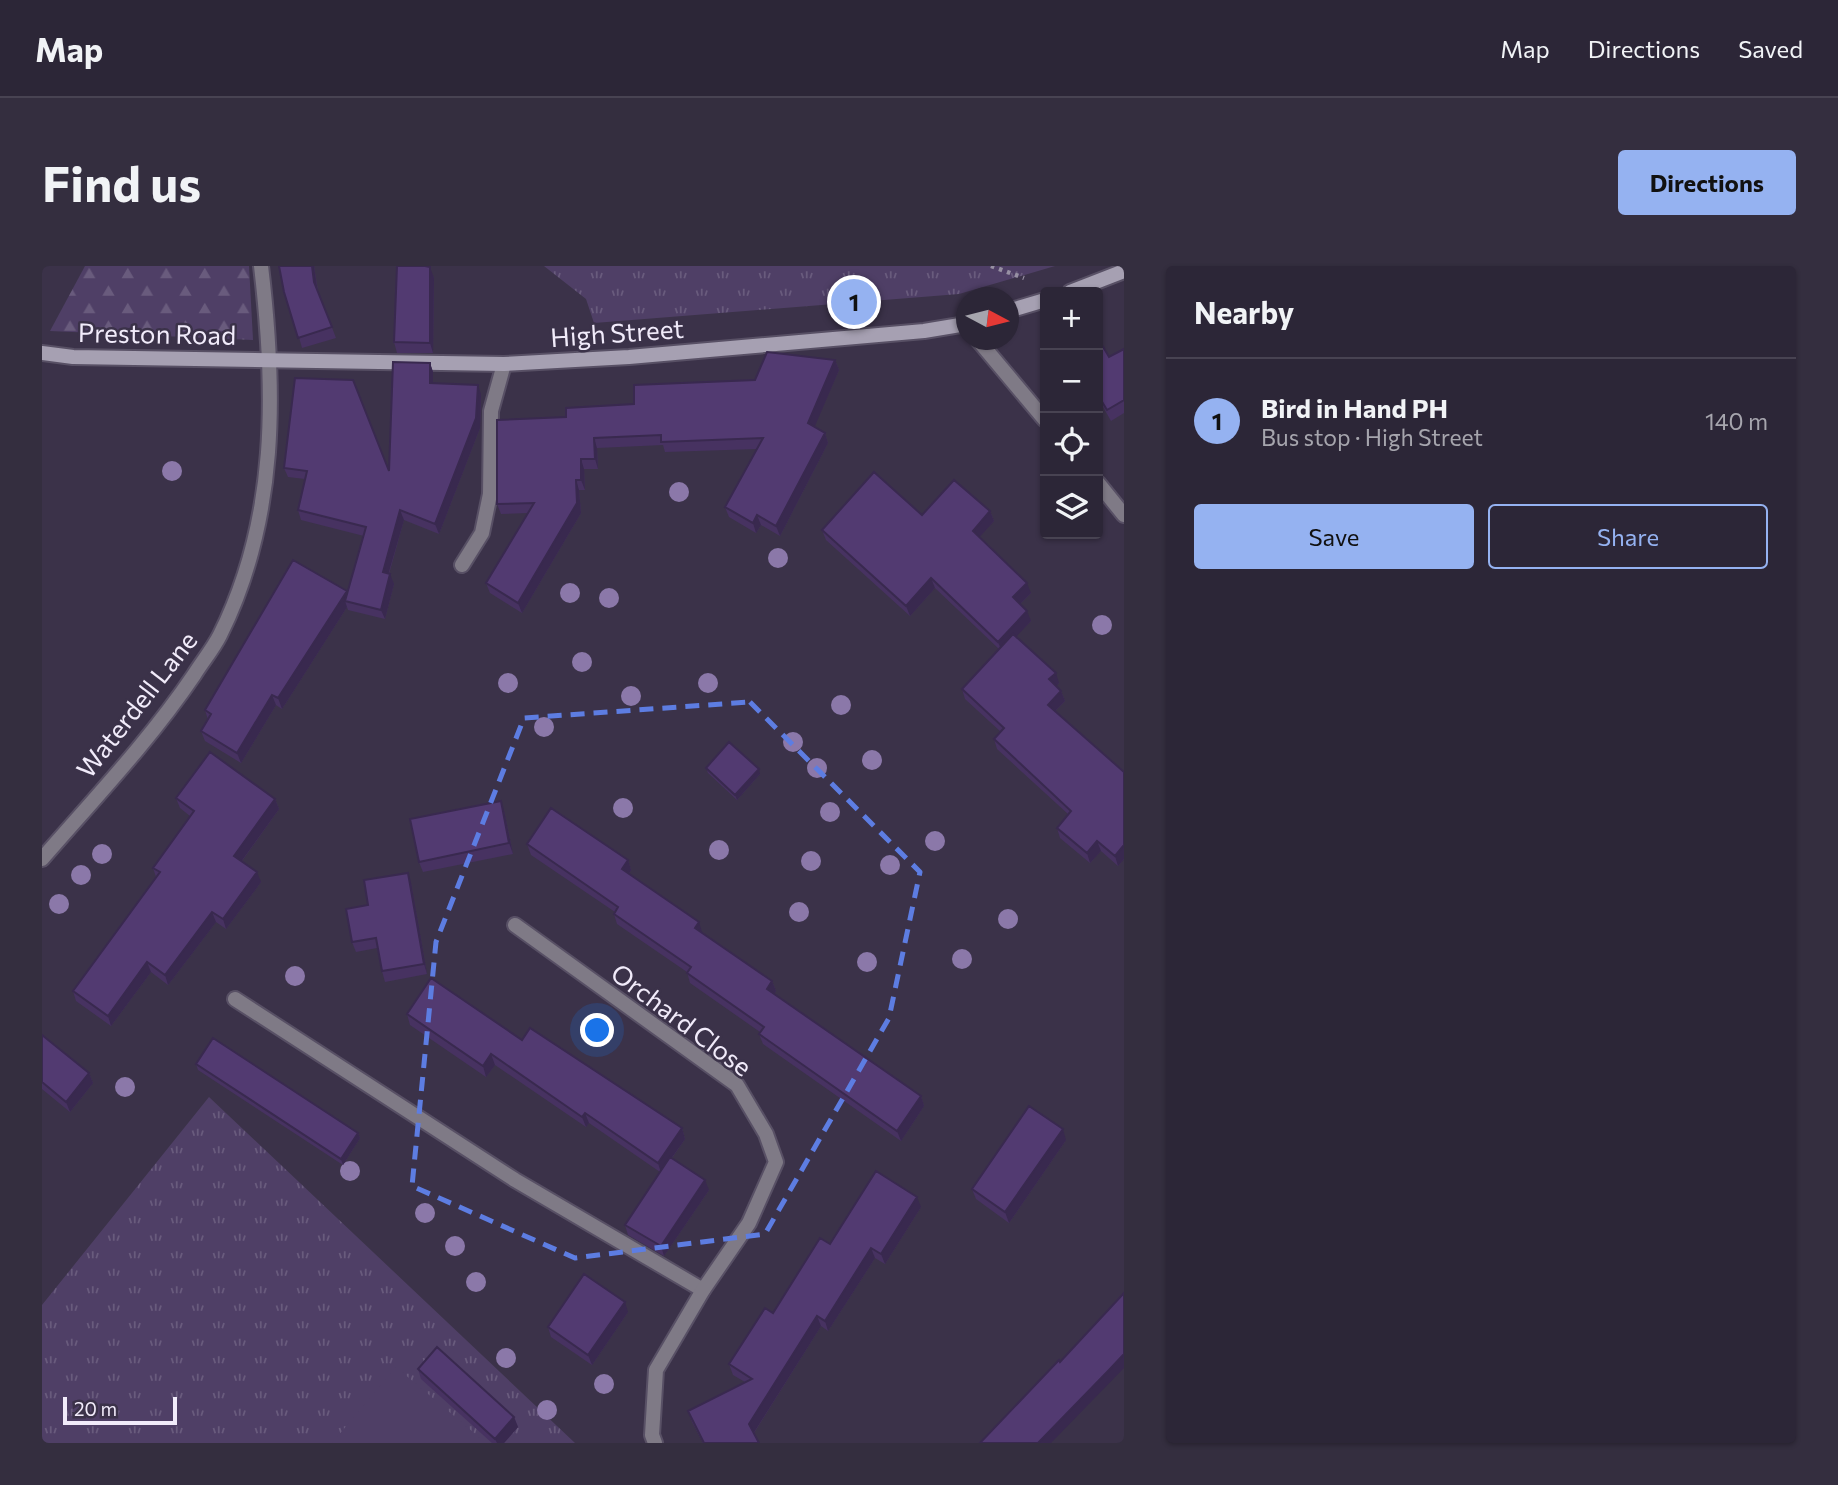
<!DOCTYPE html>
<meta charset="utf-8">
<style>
body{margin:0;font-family:Commissioner,sans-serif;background:#342e3f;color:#f1f3f6}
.controls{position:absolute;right:21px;top:21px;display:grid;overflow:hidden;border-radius:7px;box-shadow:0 2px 5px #0004}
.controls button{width:63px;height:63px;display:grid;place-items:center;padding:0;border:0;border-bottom:2px solid #484352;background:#2c2637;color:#f1f3f6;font:35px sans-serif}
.compass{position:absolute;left:914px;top:21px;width:63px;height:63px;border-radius:50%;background:#2c2637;box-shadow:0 2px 5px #0004;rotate:97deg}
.scale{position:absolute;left:21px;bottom:18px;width:114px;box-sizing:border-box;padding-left:7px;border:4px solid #f1ebfa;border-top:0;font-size:19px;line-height:24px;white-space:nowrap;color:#f1ebfa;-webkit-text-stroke:5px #3b3249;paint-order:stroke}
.you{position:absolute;left:556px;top:765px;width:24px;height:24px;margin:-18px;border:5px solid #fff;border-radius:50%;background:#1a73e8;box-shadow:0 0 0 10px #1a73e833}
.badge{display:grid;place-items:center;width:46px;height:46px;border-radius:50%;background:#95b2f1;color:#111;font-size:23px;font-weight:700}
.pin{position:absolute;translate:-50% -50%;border:4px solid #fff;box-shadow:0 2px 7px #0006}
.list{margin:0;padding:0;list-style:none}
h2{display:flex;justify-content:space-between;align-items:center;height:91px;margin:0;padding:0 28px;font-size:30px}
h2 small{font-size:23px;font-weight:400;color:#a6a5ad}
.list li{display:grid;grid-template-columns:46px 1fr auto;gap:21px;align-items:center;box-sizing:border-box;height:126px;padding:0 28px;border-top:2px solid #484352}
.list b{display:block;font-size:26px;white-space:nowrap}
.list p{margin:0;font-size:23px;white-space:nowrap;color:#a6a5ad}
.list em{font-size:23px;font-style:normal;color:#a6a5ad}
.actions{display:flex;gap:14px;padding:21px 28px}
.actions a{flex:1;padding:16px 0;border:2px solid #95b2f1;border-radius:7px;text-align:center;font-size:24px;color:#95b2f1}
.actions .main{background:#95b2f1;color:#111}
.icon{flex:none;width:38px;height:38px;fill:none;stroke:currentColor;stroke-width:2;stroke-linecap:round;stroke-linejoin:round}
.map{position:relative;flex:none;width:1082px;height:1177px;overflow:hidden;border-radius:7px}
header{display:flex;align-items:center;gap:42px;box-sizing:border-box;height:98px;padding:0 35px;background:#2c2637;border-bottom:2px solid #484352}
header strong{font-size:33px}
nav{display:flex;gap:38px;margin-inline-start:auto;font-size:24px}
.intro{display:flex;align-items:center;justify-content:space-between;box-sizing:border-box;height:168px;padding:0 42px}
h1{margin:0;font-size:49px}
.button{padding:18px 32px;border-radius:7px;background:#95b2f1;color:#111;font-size:24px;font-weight:700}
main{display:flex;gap:42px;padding:0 42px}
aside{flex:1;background:#2c2637;border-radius:7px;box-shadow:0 2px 5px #0004}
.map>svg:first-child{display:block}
</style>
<header>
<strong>Map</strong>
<nav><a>Map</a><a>Directions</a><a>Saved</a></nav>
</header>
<div class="intro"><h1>Find us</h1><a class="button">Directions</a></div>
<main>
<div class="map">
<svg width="1082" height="1177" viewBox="0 0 1082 1177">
<defs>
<pattern id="forest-firs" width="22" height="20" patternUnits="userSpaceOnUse" patternTransform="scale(1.75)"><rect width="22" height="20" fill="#4f3f66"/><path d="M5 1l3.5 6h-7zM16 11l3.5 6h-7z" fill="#695b7d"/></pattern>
<pattern id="park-tufts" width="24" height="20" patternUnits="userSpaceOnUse" patternTransform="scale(1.75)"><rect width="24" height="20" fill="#4f3f66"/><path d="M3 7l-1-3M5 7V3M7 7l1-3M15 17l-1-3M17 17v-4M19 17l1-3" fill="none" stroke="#695b7d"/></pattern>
</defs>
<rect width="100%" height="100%" fill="#3b3249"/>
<path fill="url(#forest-firs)" d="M43,0h164l4,74 -203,-9z"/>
<path fill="url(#park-tufts)" d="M502,0h511l-96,28 -365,29 -8,-24z
M167,831l366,346h-533v-138z"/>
<path fill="#4f3f66" d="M354,1101l90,76h-154z"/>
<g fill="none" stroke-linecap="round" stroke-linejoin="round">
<g stroke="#585065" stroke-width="18">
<path id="lane" d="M420,299l20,-32 8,-39 1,-83 13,-47
M193,733l280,181 188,110"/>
</g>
<g stroke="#585065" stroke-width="18">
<path id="street" d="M936,74l67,80
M1056,217l26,32
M0,593c52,-60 108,-119 152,-184 8,-13 19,-26 26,-40 58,-116 56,-244 41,-369
M473,659l222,160 29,49 10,28 -27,61 -46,67 -47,80 -4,65 3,8"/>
</g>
<g stroke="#585065" stroke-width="18">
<path id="secondary" d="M1028,26l54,-21
M966,45l37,-11
M0,87l31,4 431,7 125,-7 295,-26 42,-7"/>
</g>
<path stroke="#9790a3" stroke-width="4.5" stroke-dasharray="3.5 5" stroke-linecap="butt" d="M949,0l33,12"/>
<use href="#lane" stroke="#7f7a86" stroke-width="14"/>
<use href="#street" stroke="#7f7a86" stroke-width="14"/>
<use href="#secondary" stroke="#a6a0b2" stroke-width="14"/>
</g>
<g fill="#8b78a9">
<circle cx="130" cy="205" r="10"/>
<circle cx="637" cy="226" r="10"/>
<circle cx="736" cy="292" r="10"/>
<circle cx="528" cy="327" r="10"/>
<circle cx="567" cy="332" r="10"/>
<circle cx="1060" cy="359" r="10"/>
<circle cx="540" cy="396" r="10"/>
<circle cx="466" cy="417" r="10"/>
<circle cx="666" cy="417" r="10"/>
<circle cx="589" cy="430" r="10"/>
<circle cx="799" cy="439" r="10"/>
<circle cx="502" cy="461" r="10"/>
<circle cx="751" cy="476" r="10"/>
<circle cx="830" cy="494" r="10"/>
<circle cx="775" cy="502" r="10"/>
<circle cx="581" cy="542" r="10"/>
<circle cx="788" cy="546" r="10"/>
<circle cx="893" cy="575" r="10"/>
<circle cx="677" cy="584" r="10"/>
<circle cx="60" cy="588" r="10"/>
<circle cx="769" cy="595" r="10"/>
<circle cx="848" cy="599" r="10"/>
<circle cx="39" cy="609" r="10"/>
<circle cx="17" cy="638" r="10"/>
<circle cx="757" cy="646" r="10"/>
<circle cx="966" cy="653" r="10"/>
<circle cx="920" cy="693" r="10"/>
<circle cx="825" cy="696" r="10"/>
<circle cx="253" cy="710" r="10"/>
<circle cx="83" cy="821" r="10"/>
<circle cx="308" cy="905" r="10"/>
<circle cx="383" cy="947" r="10"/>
<circle cx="413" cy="980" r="10"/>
<circle cx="434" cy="1016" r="10"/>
<circle cx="464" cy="1092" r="10"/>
<circle cx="562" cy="1118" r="10"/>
<circle cx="505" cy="1144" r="10"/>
</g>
<path fill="#473261" d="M237,0h35l4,25 18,47 -34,10z
M387,1l5,11 -1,75h-36l-3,-11z
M1056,72l11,19 15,-8v64l-13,8 -9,-16 -4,3z
M793,94l4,10 -25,57 11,6 3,10 -48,93 -19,-11 -5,8 -27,-16 -4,-10 32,-58 -92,3 -2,-7 -66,3 1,21h-14l1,21h-6l2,23 -59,100 -32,-20 -4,-10 42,-70 -27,1 -4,-10 69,-87 189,-37z
M388,97l3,9v11l48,11 -1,34 -41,106 -35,-14 -15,54 5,10 -9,35 -37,-9 -1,-3 -65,102 -6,-4 -35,58 -36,-22 -4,-10 7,-11 -3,-10 142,-118 17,-56 -63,-16 -3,-10 7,-31 -17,-2 -4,-9 105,3z
M948,245l4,10 -15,16 52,56 -11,11 11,17 -15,15 43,47 -3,3 5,5 4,10 -10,10 69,61v87l-6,7 -17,-15 -11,12 -30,-25 -3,-10 11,-14 -71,-65 -3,-10 7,-7 -36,-33 -3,-10 37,-40 -64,-61 -25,28 -84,-76 -4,-10 100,-15z
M664,502l54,6 -23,26 -29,-27z
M134,532l99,1 4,10 -37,52 19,21 -35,47 -10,-7 -48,63 -17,-13 -40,54 -35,-25 -3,-10 83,-114 -3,-9 37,-52 -10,-8z
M462,545l9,43 -90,18 -4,-10z
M485,578l101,16 3,10 -2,4 73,58v1l70,48 4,10 -2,3 147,102 3,10 -23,35 -138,-97 -4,-10 1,-2 -70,-49 -3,-11 -70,-48 -3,-10 1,-2 -84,-57z
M369,617l16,91 -42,8 -3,-11 -5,-23 -21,4 -4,-10 16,-37z
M365,748l115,26 160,88 3,11 -13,19 37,32 -45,66 -36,-21 -3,-10 35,-53 -71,-49 -3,4 -91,-62 -9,12 -76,-52z
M0,769l47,38 4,10 -23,29 -28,-23z
M154,798l162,69 2,5 -17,27 -145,-95z
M1024,874l-57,83 -33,-24 -4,-10z
M879,941l-36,57 -10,-6 -47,73 -7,-5 -67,107 5,10h-56l-11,-21 -4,-11 57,-29 -12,-7 -4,-11 101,-120z
M586,1046l-36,53 -41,-28 -3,-10z
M376,1103l96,48 4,10 -14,16h-12l-71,-64z"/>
<path fill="#39294f" d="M270,0h2l4,27 -4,-11z
M388,1l4,11 -1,75 -3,-10z
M793,94l4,10 -27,63 -4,-10z
M388,97l3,9v20l-3,-9z
M436,119l3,9 -1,34 -41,106 -4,-10z
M783,167l3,10 -48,93 -4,-10z
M552,172l3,10 1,21 -3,-10z
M539,193l3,10 1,21 -4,-10z
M534,214l3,10 2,23 -59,100 -4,-10z
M358,244l4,10 -18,62 -3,-10z
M948,245l4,10 -18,20 -3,-10z
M715,249l4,10 -5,8 -3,-10z
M348,308l4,10 -9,35 -4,-9z
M889,312l4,10 -25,28 -4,-10z
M985,317l4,10 -14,14 -4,-10z
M305,325l3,11 -5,-1 2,6 -65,102 -4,-11z
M985,345l4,10 -29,31 -4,-10z
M1014,407l3,10 -6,7 -4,-11z
M1019,425l4,10 -14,14 -3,-10z
M230,429l4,10 -35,58 -4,-10z
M717,503l1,5 -23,26 -2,-5z
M233,533l4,10 -41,57 -4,-10z
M459,535l3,10 9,43 -4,-11z
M1055,575l4,10 -11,12 -3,-10z
M1082,579v14l-6,7 -3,-10z
M586,594l3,10 -5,9 -4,-10z
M215,606l4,10 -35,47 -3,-10z
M366,607l3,10 16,91 -3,-10z
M170,646l4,10 -48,63 -3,-10z
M657,656l3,10 -4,6 -3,-10z
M105,696l4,10 -40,54 -3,-10z
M730,715l4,10 -6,8 -3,-10z
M449,788l4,11 -9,12 -3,-11z
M47,807l4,10 -23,29 -4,-10z
M879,830l3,10 -23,35 -4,-10z
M543,847l4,10 -3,4 -4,-10z
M640,862l3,11 -24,34 -3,-10z
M1021,863l3,11 -57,83 -4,-11z
M316,867l2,5 -17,27 -2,-6z
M663,914l4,10 -45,66 -3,-10z
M875,931l4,10 -36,57 -4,-10z
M829,982l4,10 -47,73 -3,-10z
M583,1036l3,10 -36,53 -4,-10z
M775,1050l4,10 -68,108 -4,-10z
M1082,1088v14l-73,75h-13z
M472,1151l4,10 -14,16h-7l-2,-4z"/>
<path fill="#523a71" stroke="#39294f" stroke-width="2" d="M237,0h33l2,16 18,45 -34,11 -14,-46z
M355,0h28l5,1v76l-36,-1z
M1056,72l11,19 15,-8v51l-17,10 -9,-15z
M725,86l68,8 -27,63 17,10 -49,93 -19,-11 -4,8 -28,-16 38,-69 -102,4v-7l-67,3 1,21h-14v21h-5l1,23 -59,100 -32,-20 48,-80 -37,1v-84l69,-3v-9l68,-4v-19l121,-5z
M351,96l37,1v20l48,2 -2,33 -41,106 -35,-14 -17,62 7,2 -9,36 -36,-9 21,-74 -68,-17 9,-39 -23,-3 11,-90 58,2 36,91z
M832,206l48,43 32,-35 36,31 -17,20 54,52 -14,14 14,14 -29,31 -67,-64 -25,28 -84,-76z
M251,294l54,31 -69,107 -6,-3 -35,58 -36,-22 10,-17 -6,-4z
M971,368l43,39 -7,6 12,12 -13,14 76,67v73l-9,11 -18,-15 -10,12 -30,-25 14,-17 -77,-72 10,-11 -42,-39z
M687,476l30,27 -24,26 -29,-27z
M168,486l65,47 -41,57 23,16 -34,47 -11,-7 -47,63 -18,-13 -39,54 -35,-25 87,-119 -7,-4 41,-57 -18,-13z
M459,535l8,42 -90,19 -9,-43z
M509,542l77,52 -6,9 77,53 -4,6 77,53 -5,8 154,107 -24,35 -138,-97 5,-7 -77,-54 4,-6 -77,-53 4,-7 -91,-63z
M366,607l16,91 -42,7 -6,-33 -24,4 -6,-33 22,-4 -4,-25z
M389,712l91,62 8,-12 152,100 -24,35 -73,-50 -3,4 -91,-63 -8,12 -76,-52z
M0,769l47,38 -23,29 -24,-20z
M171,772l145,95 -17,26 -145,-95z
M987,840l34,23 -58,83 -33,-23z
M628,891l35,23 -44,66 -36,-21z
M834,905l41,26 -36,57 -10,-6 -46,73 -8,-5 -68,108 10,19h-55l-16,-32 64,-32 -23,-15 36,-56 8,5 47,-75 10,6z
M542,1008l41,28 -37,53 -40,-28z
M1082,1027v61l-15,16 -71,73h-58l79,-83 1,2z
M395,1081l77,70 -19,22 -77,-70z"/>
<path fill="none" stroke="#5d7de2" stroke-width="5" stroke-dasharray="14 9" stroke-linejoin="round" d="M708,436l170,170 -31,146 -124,216 -190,24 -163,-72 24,-244 88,-224z"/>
<g text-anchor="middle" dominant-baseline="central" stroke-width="5" stroke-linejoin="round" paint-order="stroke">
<g font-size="26" fill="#f1ebfa" stroke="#3b3249">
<text transform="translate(575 66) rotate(-4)">High Street</text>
<text transform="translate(115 67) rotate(1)">Preston Road</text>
<text transform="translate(94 438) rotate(-52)">Waterdell Lane</text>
<text transform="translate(640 753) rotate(37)">Orchard Close</text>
</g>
</g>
</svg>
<div class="controls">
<button>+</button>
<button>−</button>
<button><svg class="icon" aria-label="locate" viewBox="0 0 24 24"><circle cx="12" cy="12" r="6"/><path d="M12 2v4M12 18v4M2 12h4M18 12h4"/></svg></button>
<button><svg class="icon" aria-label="layers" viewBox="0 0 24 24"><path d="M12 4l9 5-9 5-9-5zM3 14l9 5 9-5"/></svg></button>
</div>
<svg class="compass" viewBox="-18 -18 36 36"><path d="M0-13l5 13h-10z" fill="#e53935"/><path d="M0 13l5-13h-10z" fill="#a6a5ad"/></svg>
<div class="scale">20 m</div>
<div class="you"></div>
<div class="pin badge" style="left:812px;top:36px">1</div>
</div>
<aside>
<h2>Nearby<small></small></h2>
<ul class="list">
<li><span class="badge">1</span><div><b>Bird in Hand PH</b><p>Bus stop · High Street</p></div><em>140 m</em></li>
</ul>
<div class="actions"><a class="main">Save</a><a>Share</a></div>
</aside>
</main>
